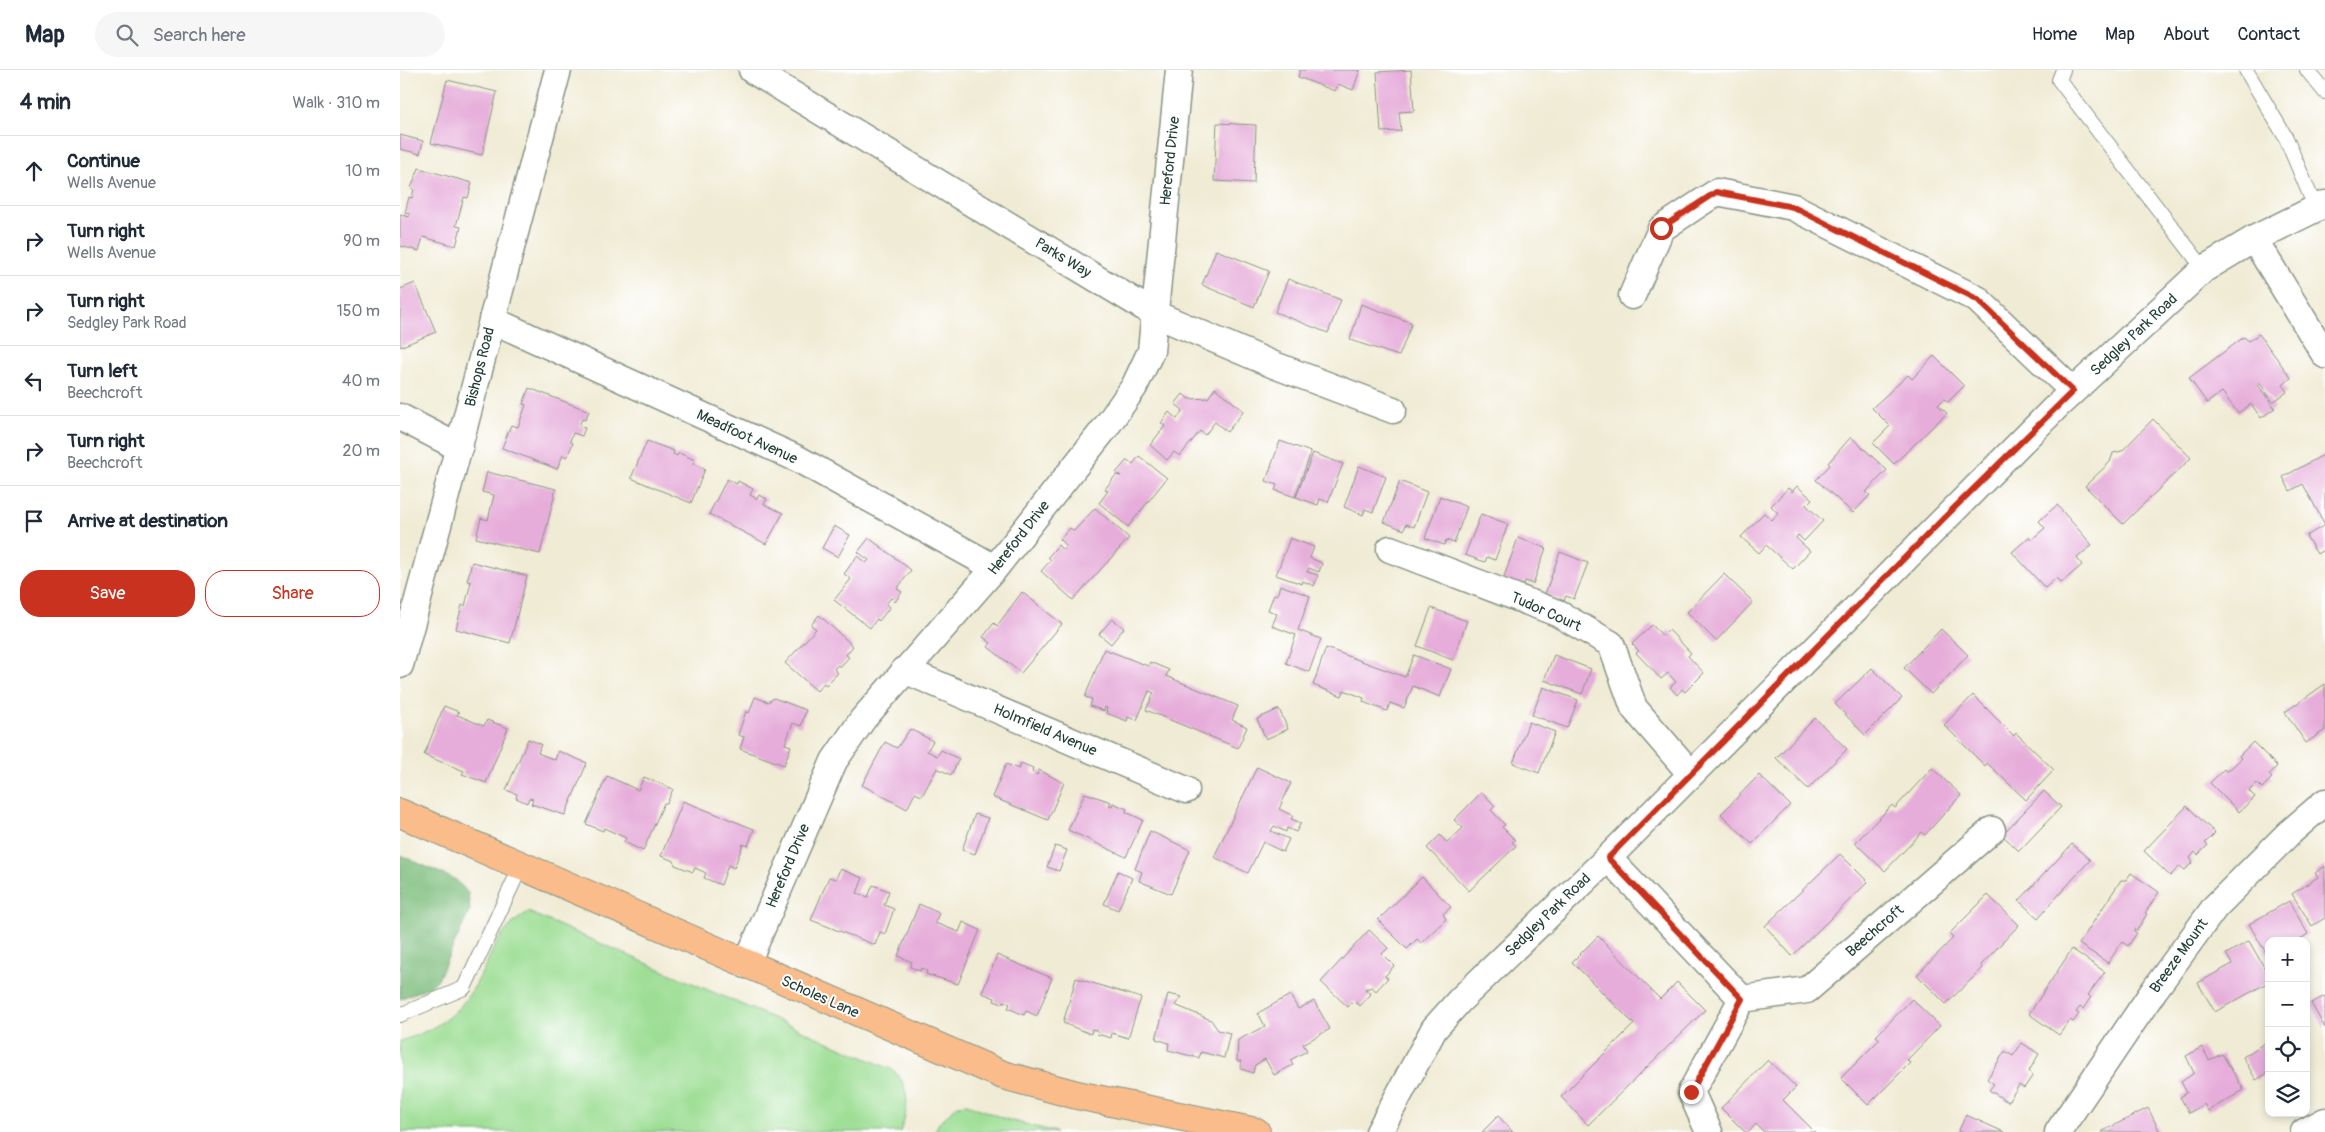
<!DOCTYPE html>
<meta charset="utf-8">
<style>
body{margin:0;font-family:Pangolin,sans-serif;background:#f6f6f7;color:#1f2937}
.controls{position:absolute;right:15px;bottom:15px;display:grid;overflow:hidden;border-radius:10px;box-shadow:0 2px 8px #0003}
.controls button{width:45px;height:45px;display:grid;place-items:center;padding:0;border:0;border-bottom:1px solid #e0e1e3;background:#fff;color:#1f2937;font:25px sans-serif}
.stop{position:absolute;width:15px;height:15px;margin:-11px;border:4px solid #c8321e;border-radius:50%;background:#fff}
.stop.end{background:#c8321e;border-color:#fff;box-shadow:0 1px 5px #0008}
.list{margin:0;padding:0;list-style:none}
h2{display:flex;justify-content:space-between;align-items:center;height:65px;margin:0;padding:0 20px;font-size:21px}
h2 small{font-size:16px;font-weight:400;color:#747a83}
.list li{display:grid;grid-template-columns:32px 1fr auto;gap:15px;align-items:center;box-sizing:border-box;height:70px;padding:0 20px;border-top:1px solid #e0e1e3}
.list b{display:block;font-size:19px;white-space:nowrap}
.list p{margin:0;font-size:16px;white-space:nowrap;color:#747a83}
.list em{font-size:16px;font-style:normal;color:#747a83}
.actions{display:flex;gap:10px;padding:15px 20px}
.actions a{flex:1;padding:11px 0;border:1px solid #c8321e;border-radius:20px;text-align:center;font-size:18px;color:#c8321e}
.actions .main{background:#c8321e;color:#fff}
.icon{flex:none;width:28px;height:28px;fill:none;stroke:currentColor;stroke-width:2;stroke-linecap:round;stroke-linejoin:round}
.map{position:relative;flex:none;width:1925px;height:1062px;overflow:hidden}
header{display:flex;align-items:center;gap:30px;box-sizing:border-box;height:70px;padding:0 25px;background:#fff;border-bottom:1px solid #e0e1e3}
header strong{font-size:24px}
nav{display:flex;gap:28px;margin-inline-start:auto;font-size:18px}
.search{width:350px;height:45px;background:#f6f6f7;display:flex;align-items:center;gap:12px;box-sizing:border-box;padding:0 18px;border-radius:28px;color:#747a83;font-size:19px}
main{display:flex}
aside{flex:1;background:#fff}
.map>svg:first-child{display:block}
</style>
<header>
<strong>Map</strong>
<div class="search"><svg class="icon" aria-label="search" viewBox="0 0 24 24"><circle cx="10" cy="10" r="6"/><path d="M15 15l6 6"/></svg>Search here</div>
<nav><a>Home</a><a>Map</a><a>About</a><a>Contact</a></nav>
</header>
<main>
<aside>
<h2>4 min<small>Walk · 310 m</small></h2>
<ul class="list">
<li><svg class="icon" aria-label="ahead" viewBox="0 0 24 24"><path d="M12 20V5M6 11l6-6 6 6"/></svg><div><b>Continue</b><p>Wells Avenue</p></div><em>10 m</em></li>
<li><svg class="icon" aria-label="right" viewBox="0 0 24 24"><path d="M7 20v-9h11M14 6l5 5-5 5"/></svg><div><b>Turn right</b><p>Wells Avenue</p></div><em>90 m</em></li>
<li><svg class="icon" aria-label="right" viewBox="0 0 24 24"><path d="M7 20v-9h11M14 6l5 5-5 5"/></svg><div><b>Turn right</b><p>Sedgley Park Road</p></div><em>150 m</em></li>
<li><svg class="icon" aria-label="left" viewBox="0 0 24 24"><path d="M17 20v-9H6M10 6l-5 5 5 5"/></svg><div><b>Turn left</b><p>Beechcroft</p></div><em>40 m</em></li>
<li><svg class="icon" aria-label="right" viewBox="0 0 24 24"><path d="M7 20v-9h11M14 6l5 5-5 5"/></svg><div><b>Turn right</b><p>Beechcroft</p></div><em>20 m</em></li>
<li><svg class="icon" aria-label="arrive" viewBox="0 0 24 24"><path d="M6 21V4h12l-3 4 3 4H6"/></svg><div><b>Arrive at destination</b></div></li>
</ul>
<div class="actions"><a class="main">Save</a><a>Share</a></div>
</aside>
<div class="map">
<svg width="1925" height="1062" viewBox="0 0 1925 1062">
<rect width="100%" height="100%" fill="#fff"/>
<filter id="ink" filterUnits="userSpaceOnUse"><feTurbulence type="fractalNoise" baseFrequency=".02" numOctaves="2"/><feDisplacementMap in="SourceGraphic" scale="10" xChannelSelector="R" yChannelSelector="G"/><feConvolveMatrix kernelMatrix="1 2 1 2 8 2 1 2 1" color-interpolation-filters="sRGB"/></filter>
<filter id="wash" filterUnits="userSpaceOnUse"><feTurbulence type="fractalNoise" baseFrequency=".0096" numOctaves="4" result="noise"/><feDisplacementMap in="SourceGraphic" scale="20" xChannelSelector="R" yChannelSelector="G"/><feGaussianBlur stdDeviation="1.12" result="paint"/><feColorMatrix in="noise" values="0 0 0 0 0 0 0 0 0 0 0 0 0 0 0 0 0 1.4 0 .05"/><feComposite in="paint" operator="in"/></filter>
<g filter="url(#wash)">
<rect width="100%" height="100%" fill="#f0ebd4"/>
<path fill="#9dde94" stroke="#5e8e64" d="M128,842l365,158c18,17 16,39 7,62h-500v-91c32,-10 55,-23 73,-52 20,-32 19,-54 55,-77z
M567,1034l38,15 51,13h-122l5,-9 19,-18z"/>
<path fill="#7ebd7e" stroke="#4e7d59" d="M0,785l56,25 12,13 2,17 -32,69 -7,7 -31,13z"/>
<g id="blocks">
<path fill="#e6adda" d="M900,0h60l-7,20 -15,-6 -3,7 -37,-14z
M1011,0l3,41 -15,1 2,19 -20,1 -4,-60z
M47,10l50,12 -15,63 -51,-12z
M817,53l39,2 -2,58 -40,-2z
M0,65l23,6 -3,13 -20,-5z
M19,98l53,15 -4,15 -4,-1 -8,29 5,1 -5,19 -33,-9 -4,14 -19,-5v-32l9,3 1,-3 -5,-1 4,-16 3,1 2,-9 -3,-1z
M816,180l53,21 -15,36 -52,-22z
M888,209l53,21 -13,33 -53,-21z
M15,213l21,49 -36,15v-58z
M961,234l51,19 -13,33 -49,-16z
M1859,264l32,44 -8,7 4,7 -14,10 -14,-20 -2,2 18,24 -14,10 -10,-14 -13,9 -16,-21 -15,11 -18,-25 55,-41 5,4z
M1534,286l30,30 -16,16 -4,-3 -6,6 9,8 -53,51 -21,-21 17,-17 -18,-18 36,-33 4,4z
M129,318l60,23 -4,9 -3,-1 -3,7 6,2 -3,8 -9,-3 -3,8 3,2 -6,14 -4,-2 -6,14 -55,-21 9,-23 7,2 8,-22 -3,-1z
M815,318l29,23 -17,21 -12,-10 -10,13 -5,-4 -20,25 -6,-4 -7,8 -17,-15 15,-19 -4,-3 8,-11 8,7 6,-9 -8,-6 8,-10 6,5 19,-1z
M1753,349l38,39 -68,66 -38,-38 25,-24 3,-9 9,-2z
M1451,367l36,33 -21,22 4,3 -17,18 -37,-33 14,-15 -2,-2z
M247,371l27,10 -1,3 4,2 2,-3 16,7 -2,4 12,5 -14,34 -60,-25z
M880,371l31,11 -16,45 -20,-7 2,-5 -11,-4z
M913,383l30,11 -15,38 -8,-3 -2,6 -22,-8z
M1925,384v95l-8,5 -11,-18 19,-11 -22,-41 -13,7 -7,-14z
M739,386l28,22 -39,49 -29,-24 9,-12 -3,-2 11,-14 5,1 -5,-3 11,-13 6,4z
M959,396l27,11 -13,35 -8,-3 -2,6 -19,-8z
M87,402l69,17 -16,65 -64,-16 5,-20 7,2 6,-25 -12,-3z
M327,409l10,5 1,-3 15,8 -3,6 7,4 2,-4 8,4 -3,5 19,9 -17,31 -57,-30z
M1000,411l27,11 -13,35 -8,-3 -2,6 -20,-8z
M1397,416l15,13 -6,6 17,16 -19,20 -6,-6 -2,3 14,13 -17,18 -27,-24 -7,8 -18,-16 23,-24 8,7 6,-7 -7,-7 17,-18 4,4z
M1040,426l27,11 -13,36 -8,-3 -2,5 -19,-7z
M1657,435l35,40 -15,13 5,7 -21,18 -5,-5 -11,10 -33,-36 17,-15 2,3 14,-12 -6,-7z
M695,438l34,30 -56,62 -32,-29 10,-11 -3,-3 10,-12 5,5 3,-5 -6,-6 10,-11 4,3z
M1081,444l27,10 -13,36 -8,-3 -2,5 -20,-7z
M434,456l16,9 -12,22 -16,-9z
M469,468l42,32 -14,19 5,3 -7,10 -4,-4 -5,6 4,3 -11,14 -2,-2 -7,9 -36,-28 17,-21 -7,-5 13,-18 9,7 3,-3 -11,-8z
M890,468l24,9 -4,11 12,5 -3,9 -10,-4 -2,4 11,3 -4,11 -11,-5 -1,3 -26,-9z
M1118,468l28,10 -13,36 -8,-3 -2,5 -20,-7z
M1160,482l28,11 -14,36 -8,-3 -2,5 -19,-7z
M72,492l55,14 -17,67 -54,-14 6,-24 3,1 6,-24 -4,-1z
M1324,504l29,28 -37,39 -29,-29z
M880,515l30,11 -12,34 23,9 -12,33 -23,-9 10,-28 -24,-9 5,-12 -9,-4 6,-16 3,1z
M622,522l40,32 -41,49 -33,-26 3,-4 -8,-6 11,-14 3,3z
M1031,538l36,13 -14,39 -36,-14z
M419,545l34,31 -7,9 3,2 -9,10 -2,-2 -4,4 4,4 -12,12 -2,-2 -7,8 -32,-28 31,-34 -5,-4z
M712,549l12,9 -13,16 -12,-10z
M1252,555l11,11 6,-6 22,23 -3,3 16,17 -19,19 -3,-3 -5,6 -7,-8 6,-5 -8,-9 -7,6 -25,-26 3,-2 -7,-7z
M1541,559l27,26 -37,39 -27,-26z
M926,578l79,29 9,-22 37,14 -11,28 -27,-11 -9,22 -14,-5 -3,8 -24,-9 1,-4 -20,-8 -2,6 -29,-11z
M704,579l44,17 2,-4 19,8 -3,6 72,30 -6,14 15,7 -9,21 -92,-38 8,-17 -5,-2 -12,29 -9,-3 -1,4 -21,-8 1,-5 -2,-1 -1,4 -14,-5 2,-7 -7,-2z
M1154,585l37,14 -9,25 -38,-14z
M1472,598l30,30 -37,37 -30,-31z
M1925,614v46l-19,13 -21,-31z
M1143,617l35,13 -11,28 -35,-13z
M1573,625l41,41 2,-3 38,37 -28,30 -39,-37 -2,3 -41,-41z
M355,627l13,5 6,-4 32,12 -5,16 -8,-3 -8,21 6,2 -7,19 -44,-16 4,-12 -6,-2 8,-24 3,2z
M44,636l15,6 -2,3 27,11 3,-6 21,8 -22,55 -24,-9 2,-3 -40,-16z
M879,639l9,20 -22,10 -9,-20z
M1415,648l32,31 -39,40 -32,-31z
M1129,652l26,10 -16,41 -26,-10z
M510,659l23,12 -6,10 10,5 4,-6 18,9 -8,16 -14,-7 -15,28 -7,-3 -8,16 -45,-24 23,-43 12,6z
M128,669l13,5 -3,9 17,7 3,-9 29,12 -22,52 -34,-11 2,-5 -4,-1 -2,5 -11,-5 1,-4 -11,-4z
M1853,672l24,24 -8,9 3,3 -10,10 -5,-5 -8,8 6,6 -16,15 -29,-29 14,-14 3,3 15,-14 -3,-2z
M621,693l12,5 -1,4 5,3 2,-5 25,13 -16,37 -56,-23 14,-33 13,5z
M857,697l34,16 -12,26 14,7 -2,3 10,4 -5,9 -9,-4 -1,4 -12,-6 -3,5 18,8 -6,13 -20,-10 -15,31 -34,-16z
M1532,698l29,27 -36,40 -3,-3 -37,39 -30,-28 37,-38 3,3z
M1359,705l31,30 -38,39 -31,-30z
M207,706l31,14 6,-13 29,12 -6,14h-3l-21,48 -19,-9 2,-4 -22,-10 -1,3 -17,-7z
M1644,721l17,16 -42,44 -17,-16z
M1082,722l13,14 -4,4 14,15 -3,2 13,13 -3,2 4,4 -47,45 -42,-43 13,-13 7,8 16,-15 -9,-8z
M685,723l26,9 -2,3 3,1 1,-3 14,6 -1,3 17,8 -17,37 -58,-27z
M283,731l71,28 -6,17 -5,-2 -9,24 -6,-3 -7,20 -17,-7 2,-5 -11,-5 -2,4 -18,-7 -1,-4 -13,-5z
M1787,736l28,27 -10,10 3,2 -10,10 -3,-3 -5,6 3,4 -8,8 -5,-4 -10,10 -26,-25z
M575,744l13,4 -13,36 -13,-4z
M750,761l40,19 -19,44 -32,-13 3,-9 -7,-3z
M1672,774l18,16 -52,58 -19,-17z
M655,776l12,4 -8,21 -12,-4z
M1440,784l28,28 -76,74 -27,-30z
M1925,796v52l-13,8 -20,-32 26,-17 -3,-4z
M440,799l23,9 -6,15 11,4 5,-12 16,6 -5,14 10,4 -9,25 -5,-2 -5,13 -64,-25 18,-43 7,2z
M718,801l14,7 -14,32 -14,-6z
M1731,803l28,19 -14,21 2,1 -10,16 -2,-1 -1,2 3,2 -9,13 -6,-4 -14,21 -29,-19 42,-64h5z
M1022,807l29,30 -8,7 3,5 -25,24 -4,-4 -10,10 -29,-29z
M1588,825l31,30 -38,40 2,3 -37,36 -29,-29 36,-37 -4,-4z
M1889,831l19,33 -11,7h-28v17l-20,-34z
M519,834l20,9 -4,10 24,9 4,-10 17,8 -22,54 -32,-10 1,-3 -6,-3 -1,3 -10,-4 2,-5 -14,-6z
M969,860l19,18 -6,6 12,12 -9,10 3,2 -12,13 -4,-4 -7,2 6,5 -11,12 -6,-5 -6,6 -27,-25z
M1198,866l62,63 17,-17 28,28 -117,115 -27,-28 73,-73 -62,-62z
M1849,871l20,35v6l-54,30 -17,-29 34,-19 -6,-10z
M1672,879l33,23 -17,23 3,2 -8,12 -3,-2 -4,5 3,2 -6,8 -3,-2 -11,15 -30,-21z
M597,885l55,23 -15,38 -11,-5 -2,4 -16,-7 2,-4 -6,-3 -2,3 -8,-3 1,-3 -13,-5z
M676,908l65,20 -13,40 -16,-5 -1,5 -14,-4 1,-3 -6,-2 -1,5 -28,-11z
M768,924l14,3 -7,8 36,15 7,10 12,3 -6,25 -23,-6 -2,6 -31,-8 1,-7 -13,-4z
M890,925l8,14 16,-8 16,28 -27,15 4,7 -17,9 3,5 -19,10 -9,-16 -10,6 -2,8 -12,-4v-8h-4l1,-21 27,-14 -7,-13z
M1925,926v32l-14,-25z
M1512,929l28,27 -33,34 3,3 -42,42 -27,-27 39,-39 -4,-3z
M1869,970v32l-13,8 -13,-23z
M1622,973l17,11 -10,17 4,4 -9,13 -5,-3 -11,17 -19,-12 5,-6 -7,-5 18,-28 8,5z
M1802,977l7,13 13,-6 22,36 -36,21 -4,-7 -15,9 -9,-16 7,-4 -6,-11 13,-9 -8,-17z
M1368,990l28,27 -13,13 32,32h-51l-8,-8 -7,8h-4l-24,-24z
M1748,1038l12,24h-59z
M1566,1045l38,17h-46z
M1098,1046l15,16h-31z"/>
</g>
</g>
<g filter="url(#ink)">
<use href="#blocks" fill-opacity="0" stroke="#889484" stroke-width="1"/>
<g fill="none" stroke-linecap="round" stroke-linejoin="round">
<g stroke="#889484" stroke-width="16">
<path id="service" d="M1663,0l-4,10 145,189
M1846,0l40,68 30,71
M1907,0l18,22
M0,945l64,-27 57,-122"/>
</g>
<g stroke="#889484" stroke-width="29">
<path id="minor" d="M352,0l403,244 119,51 119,45
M1854,169l71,116
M1232,226l29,-67 56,-37 76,15 184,92 96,92
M92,250l306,139 197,109
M0,347l60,31
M990,479l167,64 54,31 23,64 57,66
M0,595c55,-198 105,-397 158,-595
M504,600l282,120
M1208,788l134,141
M346,895l88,-204 29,-42 132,-151 111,-141 28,-40 17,-36 28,-281
M979,1062l55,-103 26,-29 148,-142 447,-450 149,-139 50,-30 71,-35
M1309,1062l-18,-40 51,-93 65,-9 185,-160
M1658,1062l97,-143 60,-82 73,-73 37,-32
M1904,1062l21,-11"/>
</g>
<g stroke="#889484" stroke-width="30">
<path id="primary" d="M0,743l603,262 74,20 179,37"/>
</g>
<use href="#service" stroke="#fff" stroke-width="14"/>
<use href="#minor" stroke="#fff" stroke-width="26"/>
<use href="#primary" stroke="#f9bc8a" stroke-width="28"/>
</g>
</g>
<g fill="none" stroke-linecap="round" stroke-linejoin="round" filter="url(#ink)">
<path stroke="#c8321e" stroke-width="6" d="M1261,158l55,-36 77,15 184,92 96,92 -129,127 -336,340 134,141 -51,93"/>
</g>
<g text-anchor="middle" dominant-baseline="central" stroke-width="4" stroke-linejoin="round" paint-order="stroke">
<g font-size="15" fill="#1f3d34" stroke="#fff">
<text transform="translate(770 91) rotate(-84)">Hereford Drive</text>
<text transform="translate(663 188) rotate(31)">Parks Way</text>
<text transform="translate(1734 265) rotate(-43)">Sedgley Park Road</text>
<text transform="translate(80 297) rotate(-76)">Bishops Road</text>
<text transform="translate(347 367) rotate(25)">Meadfoot Avenue</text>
<text transform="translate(619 468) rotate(-52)">Hereford Drive</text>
<text transform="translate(1146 542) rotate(24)">Tudor Court</text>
<text transform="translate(645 660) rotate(23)">Holmfield Avenue</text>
<text transform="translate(388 796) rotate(-67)">Hereford Drive</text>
<text transform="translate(1148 845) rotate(-44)">Sedgley Park Road</text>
<text transform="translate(1475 861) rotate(-41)">Beechcroft</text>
<text transform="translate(1779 886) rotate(-54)">Breeze Mount</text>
<text transform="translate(420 927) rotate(24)">Scholes Lane</text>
</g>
</g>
</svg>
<div class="controls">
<button>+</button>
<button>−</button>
<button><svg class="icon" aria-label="locate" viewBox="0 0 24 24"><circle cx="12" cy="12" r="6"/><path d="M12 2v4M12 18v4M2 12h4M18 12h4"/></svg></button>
<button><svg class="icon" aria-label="layers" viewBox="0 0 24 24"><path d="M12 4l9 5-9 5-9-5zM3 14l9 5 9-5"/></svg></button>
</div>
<div class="stop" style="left:1261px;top:158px"></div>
<div class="stop end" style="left:1291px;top:1022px"></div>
</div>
</main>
